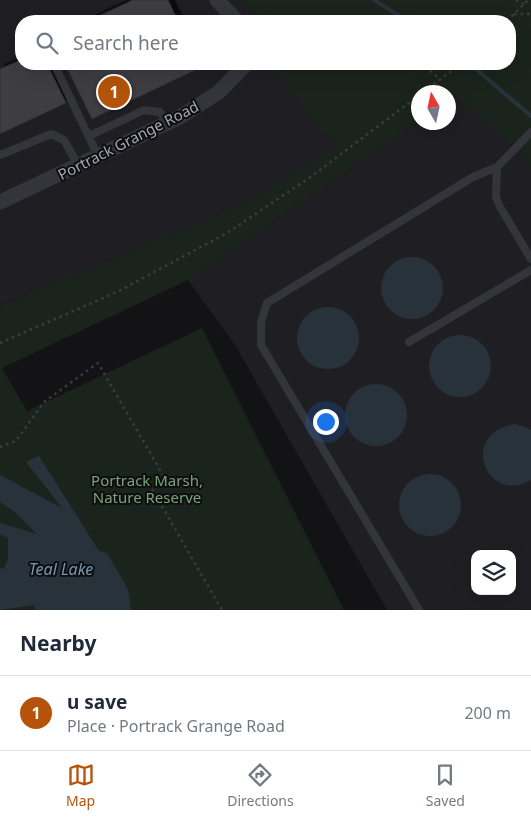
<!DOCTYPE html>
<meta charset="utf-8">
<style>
body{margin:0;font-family:"Noto Sans",sans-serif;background:#f2f2f3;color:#1f2937}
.controls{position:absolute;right:15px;bottom:15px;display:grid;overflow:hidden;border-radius:10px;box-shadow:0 5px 20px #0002}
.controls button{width:45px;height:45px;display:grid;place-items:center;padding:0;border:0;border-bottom:1px solid #e0e1e3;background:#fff;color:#1f2937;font:25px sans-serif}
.compass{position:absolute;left:411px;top:85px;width:45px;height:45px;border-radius:50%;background:#fff;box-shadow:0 5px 20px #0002;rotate:351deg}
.you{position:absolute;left:325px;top:421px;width:18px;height:18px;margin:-12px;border:4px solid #fff;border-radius:50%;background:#1a73e8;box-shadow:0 0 0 8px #1a73e833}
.badge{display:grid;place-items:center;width:32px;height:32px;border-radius:50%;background:#b45309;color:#fff;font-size:16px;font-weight:700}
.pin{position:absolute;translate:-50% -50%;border:2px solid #fff;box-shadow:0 1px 5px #0006}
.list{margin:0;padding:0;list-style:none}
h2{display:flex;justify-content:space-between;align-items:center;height:65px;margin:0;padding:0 20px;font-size:21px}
h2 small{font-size:16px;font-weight:400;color:#747a83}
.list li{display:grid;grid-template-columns:32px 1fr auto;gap:15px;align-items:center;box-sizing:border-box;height:75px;padding:0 20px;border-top:1px solid #e0e1e3}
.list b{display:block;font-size:19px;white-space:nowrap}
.list p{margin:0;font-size:16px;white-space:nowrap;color:#747a83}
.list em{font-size:16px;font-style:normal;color:#747a83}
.icon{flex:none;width:28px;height:28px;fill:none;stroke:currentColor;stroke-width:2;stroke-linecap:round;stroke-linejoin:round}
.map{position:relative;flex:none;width:531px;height:610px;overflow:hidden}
.search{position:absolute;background:#fff;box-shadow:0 5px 20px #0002;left:15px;right:15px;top:15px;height:55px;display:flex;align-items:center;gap:12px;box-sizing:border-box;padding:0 18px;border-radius:20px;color:#747a83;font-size:19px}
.sheet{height:140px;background:#fff}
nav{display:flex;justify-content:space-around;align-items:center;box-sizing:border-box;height:70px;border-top:1px solid #e0e1e3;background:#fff;font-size:14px;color:#747a83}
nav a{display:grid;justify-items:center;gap:2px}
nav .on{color:#b45309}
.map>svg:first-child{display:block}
</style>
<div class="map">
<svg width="531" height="610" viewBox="0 0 531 610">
<defs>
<filter id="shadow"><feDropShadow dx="4.5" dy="-4.5" stdDeviation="0" flood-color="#0009"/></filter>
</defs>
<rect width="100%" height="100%" fill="#131315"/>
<path fill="#1f1f23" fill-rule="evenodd" d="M0,0h239l27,21h-245v43h249v3l67,78 -86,56 -251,105z
M457,96l58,53 16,17v444h-144l-152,-265 -47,-65 230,-158h30l1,-20zM475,554h37v37h-37z"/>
<path fill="#1b241c" d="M239,0h292v166l-16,-17 -58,-53 -8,6 -1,-10h-30v30l-230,158 -186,88 25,43 175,-83 142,282h-344v-304l251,-105 85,-56 -66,-78v-3h240v-43h-244z"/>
<path fill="#28323a" d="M381 288a31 31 0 1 1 62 0a31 31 0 1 1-62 0Z
M297 338a31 31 0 1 1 62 0a31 31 0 1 1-62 0Z
M429 366a31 31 0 1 1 62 0a31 31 0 1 1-62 0Z
M345 415a31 31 0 1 1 62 0a31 31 0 1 1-62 0Z
M514,424l12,3 5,3v50c-43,26 -74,-45 -17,-56z
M39,456l60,95 8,2 21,36 3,21h-96l-1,-5 -34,5v-42l4,1 4,-10v-21l-8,-4v-11l37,11 -20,-20 -17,-12v-27l62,33 -36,-46z
M399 505a31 31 0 1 1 62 0a31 31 0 1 1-62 0Z"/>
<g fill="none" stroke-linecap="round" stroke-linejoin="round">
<path stroke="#28323a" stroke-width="4" d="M374,0l34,21
M470,64l61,52"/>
</g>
<path fill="#3d3e43" stroke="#2d2d32" filter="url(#shadow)" d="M133,0h35l10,21h-90z
M21,60v4h26l19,39 -66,31v-65z
M65,64h140l1,1 -114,54z"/>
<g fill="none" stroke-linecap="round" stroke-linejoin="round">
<path stroke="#3a3c42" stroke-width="2.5" stroke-dasharray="2.5 4" stroke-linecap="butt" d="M516,0l8,4
M514,14h17
M507,21l21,-21
M412,64l11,2 18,13
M423,92l38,-28
M0,343l117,-51 110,-59 85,-57 106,-80
M0,447l16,-6 28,-39 54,-39 69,119 -15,7 70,121"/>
<path stroke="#34353b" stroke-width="8" d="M34,20l1,1
M54,64l44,92
M89,136l55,-26 16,2 8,11
M0,155l51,-21 13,6 14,25
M497,167l-1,30 4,10 31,52
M409,342l122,-72
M419,610l-158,-265v-23l6,-19 206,-126 24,-10 34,-35"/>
<path stroke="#34353b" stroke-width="15" d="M217,0l20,21
M0,202l180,-85 39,-25 27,-28"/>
</g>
<g text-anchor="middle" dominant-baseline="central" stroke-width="4" stroke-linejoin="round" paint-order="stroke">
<g font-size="15" fill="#a4aab7" stroke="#0e0e10">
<text transform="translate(128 140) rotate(-27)">Portrack Grange Road</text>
</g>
<g font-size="15" fill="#79a47b" stroke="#0e0e10">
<text x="147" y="480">Portrack Marsh,<tspan x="147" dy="17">Nature Reserve</tspan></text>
</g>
<g font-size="16" font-style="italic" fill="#7798b6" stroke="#0e0e10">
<text x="61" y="569">Teal Lake</text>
</g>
</g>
</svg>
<div class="controls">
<button><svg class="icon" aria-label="layers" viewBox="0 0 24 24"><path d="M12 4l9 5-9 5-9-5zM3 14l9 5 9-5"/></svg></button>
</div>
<svg class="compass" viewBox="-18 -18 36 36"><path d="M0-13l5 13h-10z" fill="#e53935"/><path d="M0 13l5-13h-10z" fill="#747a83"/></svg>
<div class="you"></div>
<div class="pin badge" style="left:114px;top:92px">1</div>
<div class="search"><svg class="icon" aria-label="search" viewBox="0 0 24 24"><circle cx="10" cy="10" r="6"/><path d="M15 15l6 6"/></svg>Search here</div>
</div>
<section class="sheet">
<h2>Nearby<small></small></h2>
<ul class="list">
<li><span class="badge">1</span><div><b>u save</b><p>Place · Portrack Grange Road</p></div><em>200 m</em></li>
</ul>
</section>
<nav>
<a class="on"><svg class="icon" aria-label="map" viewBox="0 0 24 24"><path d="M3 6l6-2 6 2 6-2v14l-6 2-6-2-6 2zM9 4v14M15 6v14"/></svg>Map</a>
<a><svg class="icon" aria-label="directions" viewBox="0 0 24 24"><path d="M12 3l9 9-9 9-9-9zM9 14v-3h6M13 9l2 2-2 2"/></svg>Directions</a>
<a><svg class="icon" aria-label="saved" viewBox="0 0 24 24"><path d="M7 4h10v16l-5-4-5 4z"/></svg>Saved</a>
</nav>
